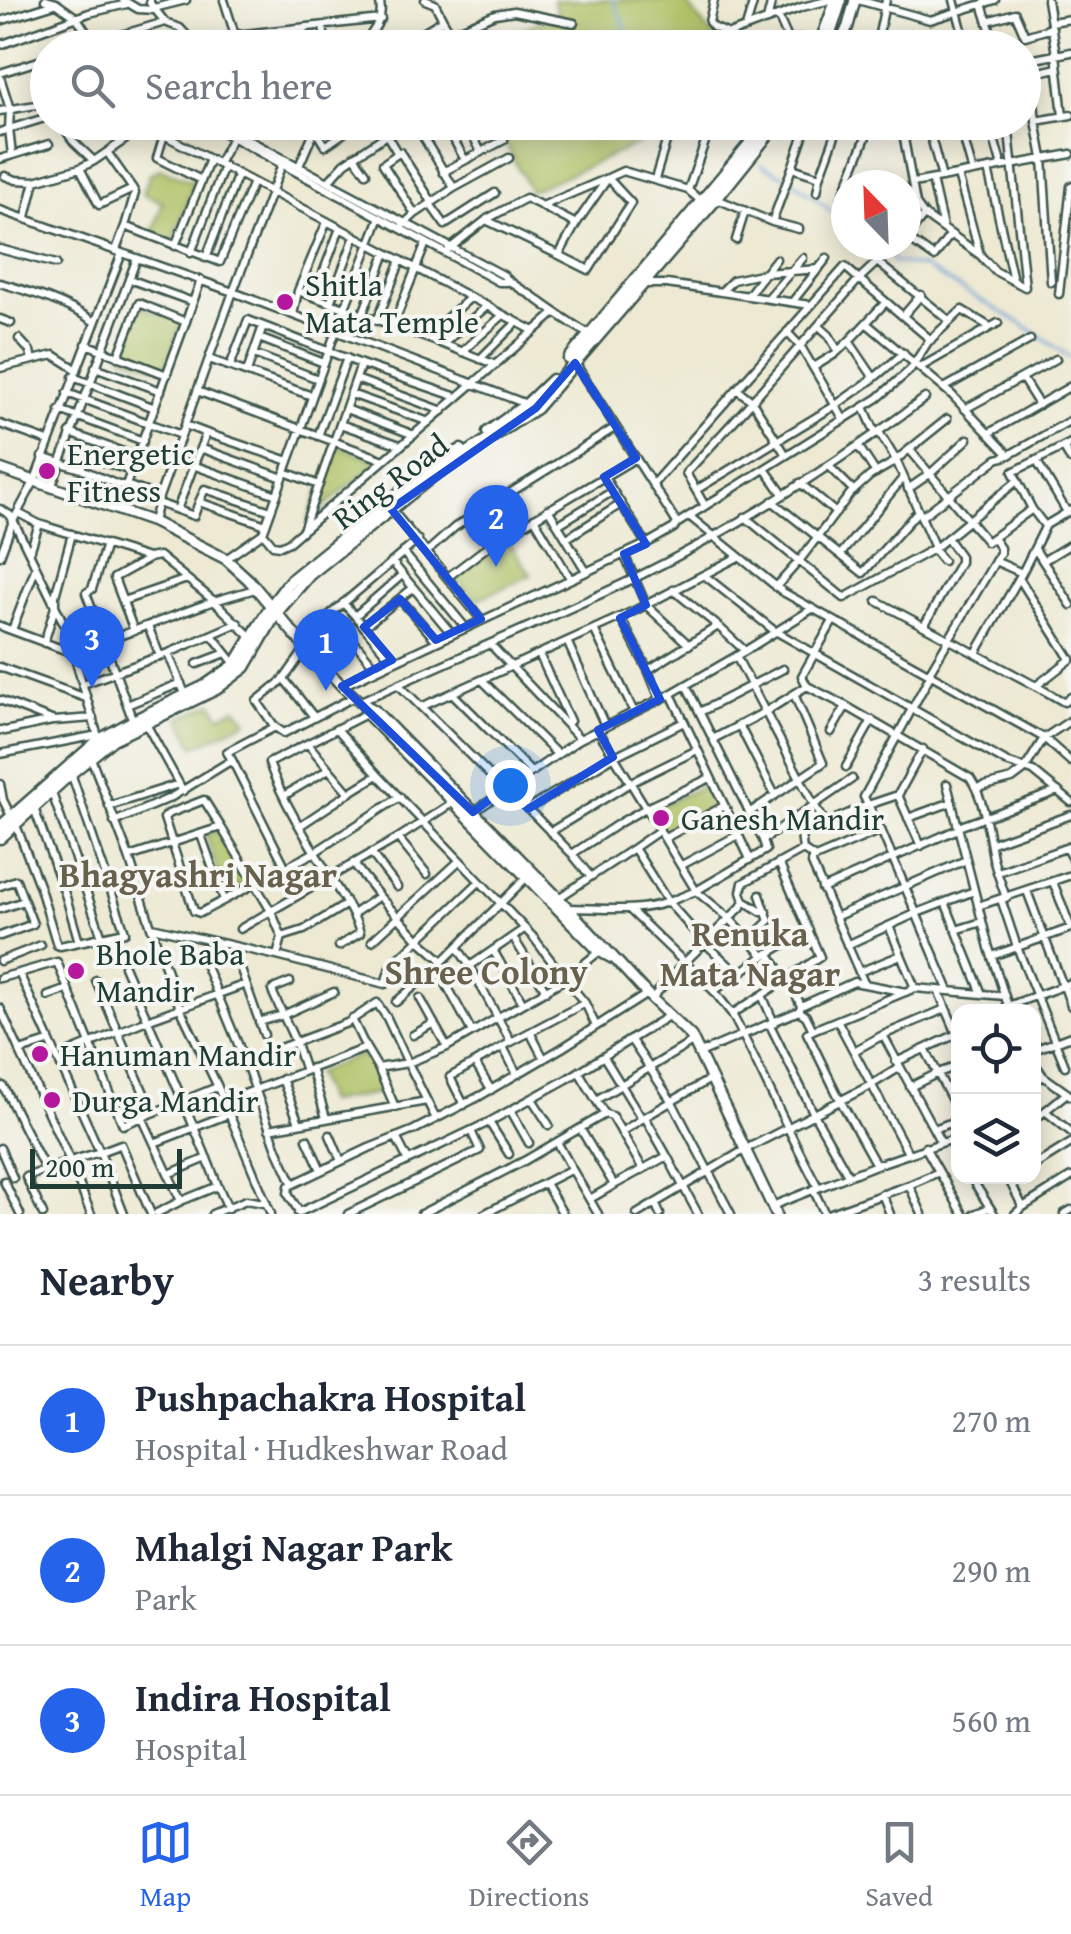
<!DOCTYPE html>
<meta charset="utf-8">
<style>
body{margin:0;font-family:"Gentium Book Plus",serif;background:#f6f6f7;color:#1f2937}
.controls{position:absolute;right:30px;bottom:30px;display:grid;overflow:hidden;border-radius:20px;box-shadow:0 5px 25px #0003}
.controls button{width:90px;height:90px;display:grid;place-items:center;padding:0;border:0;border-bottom:2px solid #e0e1e3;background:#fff;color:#1f2937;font:50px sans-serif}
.compass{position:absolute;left:831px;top:170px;width:90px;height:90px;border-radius:50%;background:#fff;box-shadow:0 5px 25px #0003;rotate:337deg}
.scale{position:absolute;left:30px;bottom:25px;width:152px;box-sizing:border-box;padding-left:10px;border:5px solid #1f3d34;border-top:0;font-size:28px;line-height:35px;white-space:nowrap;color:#1f3d34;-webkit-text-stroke:8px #f6f6f2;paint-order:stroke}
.you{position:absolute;left:510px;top:785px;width:35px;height:35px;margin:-25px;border:8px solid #fff;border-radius:50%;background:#1a73e8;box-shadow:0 0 0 15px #1a73e833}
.badge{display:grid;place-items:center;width:65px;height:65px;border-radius:50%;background:#2563eb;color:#fff;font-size:32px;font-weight:700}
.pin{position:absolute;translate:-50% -82px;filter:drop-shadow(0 2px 5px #0008)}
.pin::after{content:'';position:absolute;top:52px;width:35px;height:30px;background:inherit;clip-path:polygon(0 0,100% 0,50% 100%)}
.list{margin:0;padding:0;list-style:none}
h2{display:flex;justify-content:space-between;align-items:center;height:130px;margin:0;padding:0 40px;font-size:42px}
h2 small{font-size:32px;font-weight:400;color:#747a83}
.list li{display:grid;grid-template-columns:65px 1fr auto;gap:30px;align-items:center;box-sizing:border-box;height:150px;padding:0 40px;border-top:2px solid #e0e1e3}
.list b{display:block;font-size:38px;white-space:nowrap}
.list p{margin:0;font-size:32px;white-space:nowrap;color:#747a83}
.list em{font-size:32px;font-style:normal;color:#747a83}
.icon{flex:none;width:55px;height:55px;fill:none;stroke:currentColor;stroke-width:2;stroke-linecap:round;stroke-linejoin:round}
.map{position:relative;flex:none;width:1071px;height:1214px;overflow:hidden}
.search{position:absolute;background:#fff;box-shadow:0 5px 25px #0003;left:30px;right:30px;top:30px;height:110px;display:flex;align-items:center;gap:25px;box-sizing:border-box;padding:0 35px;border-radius:55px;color:#747a83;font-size:38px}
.sheet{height:580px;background:#fff}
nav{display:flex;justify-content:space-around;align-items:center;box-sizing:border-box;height:140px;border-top:2px solid #e0e1e3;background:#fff;font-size:28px;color:#747a83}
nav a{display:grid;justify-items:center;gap:5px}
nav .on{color:#2563eb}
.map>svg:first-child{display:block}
</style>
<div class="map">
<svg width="1071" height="1214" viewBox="0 0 1071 1214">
<rect width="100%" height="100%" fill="#f6f6f2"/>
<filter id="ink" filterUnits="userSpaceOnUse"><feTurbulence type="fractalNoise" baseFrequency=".01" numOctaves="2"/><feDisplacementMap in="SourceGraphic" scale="20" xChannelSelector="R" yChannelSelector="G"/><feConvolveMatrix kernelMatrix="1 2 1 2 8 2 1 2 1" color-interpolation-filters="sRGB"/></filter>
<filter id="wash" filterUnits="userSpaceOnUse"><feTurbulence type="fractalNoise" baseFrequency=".0048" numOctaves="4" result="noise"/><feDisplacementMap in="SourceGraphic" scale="40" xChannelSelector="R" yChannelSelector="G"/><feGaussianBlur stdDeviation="2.25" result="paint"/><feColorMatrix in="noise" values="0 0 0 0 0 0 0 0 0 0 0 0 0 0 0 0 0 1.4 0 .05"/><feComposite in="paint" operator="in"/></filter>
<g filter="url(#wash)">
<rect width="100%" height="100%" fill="#ede9d3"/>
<path fill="#afc165" stroke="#677f4c" stroke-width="2.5" d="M553,0h131l37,47 -245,1 82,-34z
M495,123h169l-28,22 -106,46z
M160,169l34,13 -21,59 -21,-7 11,-32 -20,-8 7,-20z
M140,307l42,15 -18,48 -42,-15z
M336,445l43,16 -70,58z
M508,541l23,34 -55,25 -22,-24z
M213,703l7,13 16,-8 11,13 -53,26 -14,-29z
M706,784l11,21 -52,29 -15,-23z
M220,830l28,52 -24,13 -18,-61z
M359,1055l12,6 12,31 -56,10 -11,-29z"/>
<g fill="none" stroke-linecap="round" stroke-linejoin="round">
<path stroke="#6da1d9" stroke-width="2.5" d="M613,0l19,43 4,5
M726,122l17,21
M761,164l30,16 55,42
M868,245l22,9 3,8 30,5 99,57 49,34"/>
</g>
</g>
<g filter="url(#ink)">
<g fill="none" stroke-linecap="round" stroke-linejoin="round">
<g stroke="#3e574c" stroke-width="11">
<path id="minor" d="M45,0l11,3 21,15 20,30
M123,0l15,9 17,1
M150,0v3l15,19 15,6 13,14 -12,6
M224,0l11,35 146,-16
M425,0l10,4 8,16
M714,0l-5,22 4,5 16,7 73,-27 29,-7
M858,0l72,20 65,-20
M954,0l13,48
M1047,0l9,54 7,62
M982,4l14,44
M154,8l32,-8
M778,16l14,32
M767,20l5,-20
M0,21l55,-17
M988,21l27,-8 10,23 27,-8
M1051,22l20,-3
M323,26l3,22
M746,27l8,-27
M303,28l4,20
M451,33l44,-19 19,-3 60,12
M242,35l9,9 9,4
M878,38l29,8v2
M367,39l5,9
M934,43l1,5
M0,45l89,-32 38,-9
M77,48l88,-26
M361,48c11,-16 25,-29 18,-48
M396,48l47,-28 14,23 -8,5
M779,48l22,-10
M876,48l10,-48
M1024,61l47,-9
M1057,68l-26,6 5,47 35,-6
M0,73l48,-15
M0,77l10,32 -1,20 39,-12
M0,111l48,-8
M1036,121l7,37 8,124
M204,122l295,160h8
M215,122l288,153c8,9 18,14 28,20 20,15 36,26 58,39
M295,122l20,8 10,16 35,-24
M379,122l19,32
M444,122l21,38
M466,122l15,30
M743,122l-4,9 12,11
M808,122l-16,46 28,9 20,-55
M901,122l15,82 8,11 -18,23
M927,122l15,56
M959,122l14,50
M989,122l13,44
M0,132l9,-3 3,26
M421,134l21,-12
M107,152l26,37
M354,156l12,17
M0,159l49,-15
M94,161l35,-24 12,-15
M218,164l14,-26
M299,166l19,-44
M80,168l19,37 34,-16 2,4 -10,33
M988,169l25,111
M443,172l61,-32
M958,175l22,80 15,16 30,16 -17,-165
M5,176l11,4 19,1
M655,179l16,-54
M201,180l-44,-22 7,-23 89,47
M932,180l11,48
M328,182l17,-19 41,-28
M913,183l158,-29
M847,185l25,-63
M454,188l55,-30
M846,188l-4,10 4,2
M817,192l3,-15
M717,199l55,23 20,-54
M701,201l-13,-11 24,-68
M430,204l15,21 50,-32
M543,207l33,17
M0,210l233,82 296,113
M415,214l-32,-50 17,-12 32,50
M924,215l56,40
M26,217l9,-36 45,-13 14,-7 -21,-20 -13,-19
M487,219l39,-21 16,8 66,-28 23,25 -42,67 -30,-15
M327,221l-29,70 145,53
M772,222l27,7
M403,225l12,-11 39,-26 -40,-66
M907,238l27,19 16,-22
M736,240l9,-29
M175,246l35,-87
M0,249l56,15
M449,249l37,-29 73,35 17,-31 32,-46 15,-7 65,19
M116,250l9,-24 95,36 33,-80 281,149
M191,253l33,-87
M206,258l32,-84
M129,279l64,23
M0,283c34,10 65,19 95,39
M644,284h23l143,21
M721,292l12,-12 32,-7 54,-4
M749,294l27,-35
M1059,294l12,-108
M314,297l26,-69
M769,297l34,-39
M793,301l34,-43
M886,302l-20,21 86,72 57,60
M330,303l25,-67
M487,306l-44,38 53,21
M293,315l5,-24
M362,316l24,-63
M903,316l18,-21
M0,319l11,4
M377,321l24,-61
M393,326l33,-83
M819,326l10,9 9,16
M787,332l14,15 43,73
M425,337l45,-39
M259,338l65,25
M19,339l11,12 2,9
M86,344l81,31
M462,352l40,-36
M254,354l64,25
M118,357l21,-54 47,19
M209,359l103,37
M480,359l36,-36
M230,366l18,-46 113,44 96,33
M95,367l66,24
M814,367l21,-13 14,-13
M921,367l77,-44
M0,368l54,-13 22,14
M247,372l16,-46
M73,377l82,31
M874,378l30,-25
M1022,378l17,27
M356,379l87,32
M944,388l86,-48
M737,389l15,12 34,54
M197,391l187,69
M67,393l114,42
M351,394l78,28
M864,407l12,27
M346,409l68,26
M965,409l91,-50
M60,410l83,31
M0,424l48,17
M340,424l60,21
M185,425l21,8
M70,433l67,24
M989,433l82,-47
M318,436l29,-78
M859,447l17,26
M1063,447l8,13
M200,448l83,30
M910,450l77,92 45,-33 -19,-37 58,-29
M42,457l39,12
M173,458l104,37
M896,460l51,-41
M1036,460l31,52
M829,466l25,25
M765,469l18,25
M285,472l34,13
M604,477l42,66
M800,483l36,30
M653,484l192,-217 14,12 18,-17 73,59
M126,485h-8l-37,-16 4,-13 46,15
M51,488l86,-230
M908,489l23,-16 37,-34
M696,490l140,-85 38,-27 -25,-37 17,-18
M159,497l-33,-12 75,-205
M772,501l91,72 55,-62
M158,503l36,13 5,-14
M705,506l-19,-33 59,-64 114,-130 72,61
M0,509l10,6 5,9 51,104 33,112
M548,509l38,62
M1032,509l13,17
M177,510l29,-77 83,28
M392,510l89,109
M18,513l21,11 109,34 11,-2 55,45 38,37
M689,516l189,-118 32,-28 18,-28 34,-32 28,17
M745,517l99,81 91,-50 -39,-88 -17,-28
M921,517l76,-58 12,-4 62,-35
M534,518l36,60
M153,522l6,-25 74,-205 51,-133
M678,523l11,-7 94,76 261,146 27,24
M559,524l54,-33
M266,525l-67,-23 6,-13 66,22
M304,527l57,-163
M263,533l10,12 7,1 9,-4 265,-228
M567,538l54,-34
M106,544l-14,45 -6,4 47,128
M935,548l82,-67
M933,549l10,12
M1035,549l36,56
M428,551l27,-24 161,-100
M30,552l9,-28
M403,552l62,75
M624,554l22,51 43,40
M841,554l62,-76
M0,556l13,-35 21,-39 88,-229
M226,559l37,-26 73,-202 44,-114
M995,561l27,12
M1043,561l28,-17
M392,562l59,71
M704,575l72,57
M448,577l43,-33 145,-86
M1019,578l51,81
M776,587l24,-27 50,-66 20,-18 26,-15
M400,599l36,41
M123,601l64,-22
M877,601l159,85 35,-27
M343,603l12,13 47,-41
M331,614l45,54
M355,616l37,44
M620,617l28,53 70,-44 -45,-36
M0,626l73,27 141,-52 41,-12
M148,626l12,30
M718,626l27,25 67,-42
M924,626l36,-64v-6l-13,-18
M364,627l49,-39
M594,629l40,83
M12,630l24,-63
M134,631l-20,-53 36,-20
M777,632l229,130 27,9 38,31
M212,635l23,29
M300,640l118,-100
M567,641l38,85
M44,643l11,-36v-11l17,-62
M490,644l90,95
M306,648l-22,31 30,38
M168,653l18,43
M976,653l46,-80 24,-48 25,-15
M539,654l31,67 -3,3
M197,664l29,-11
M0,667l86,31
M648,670l12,29
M929,673l71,-120v-5l-7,-10
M931,674l-67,123 17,33 68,161
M482,680l75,74
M83,684l88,-32 67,-29
M398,684l106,105
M686,685l77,155 51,-35 -78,-149
M342,686l304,-142 28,-16 3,-5 -102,-160
M807,686l39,20 -15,26
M1036,686l28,16 7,-5
M452,693l79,79
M671,694l79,165
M0,700l54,21 39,-3
M361,701c90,-41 182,-79 272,-122 103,-50 200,-113 292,-181
M127,705l54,-22
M846,706l124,72c15,22 18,54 23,80 3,13 9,27 13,40
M421,707l215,-97 102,-53
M700,712l83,-43
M146,724l37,67
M739,725l36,70
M275,727l-18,-26 27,-22
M337,729l41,46
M0,730l5,1 47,-10
M713,739l52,-27 42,-26 -5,-10 31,-55
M308,744l41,49 29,-18 156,163 31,41 35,-28
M0,754l98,-19
M91,758l38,99 22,70 29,81 37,77 54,129
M232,760l54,108
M846,767l26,-47
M0,784l3,16 8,16
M947,784l42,164 21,64
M507,787l65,67 18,22
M977,788l35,-9 12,-9 20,-32 27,-18
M52,793l50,144
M285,795l44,-26
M898,795l25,-46
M109,806l70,-22
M34,808l32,89 13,45
M528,809l85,-52 71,-35
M472,813l108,-74 87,-43 78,-45
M749,813l74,-50 -29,-69
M908,818l44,-16
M114,822l56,-24 62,-38 -5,-8 48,-25 9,6 70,-36
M826,823l-12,-18 38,-26
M16,825l24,63 17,57 3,1 65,-14 -54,-159
M301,825l48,-32
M221,827l-17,-27 -36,14 -4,4 30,93 6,2 115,-61 85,-55
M958,827l100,-36
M550,832l80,-49 67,-33
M201,835l23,65
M398,838l29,36
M665,838l59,-32
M992,843l79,-28
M634,848l26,-18
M1066,848l5,9
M803,850l-2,-16 67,-29 30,-10 23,51
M371,853l26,34
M572,854l49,-32 25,-14 -48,-78
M129,857l92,-30 50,84 127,-73 57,-37
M812,857v7l52,119
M353,863l26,33 -26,18
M682,865l56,-30
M998,872l73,-26
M1053,882l18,46
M0,886l16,-6 8,21 -24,8
M822,889l136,-60
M1027,891l36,95
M379,896l40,44 24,21 84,-84
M557,899l77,-51 34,54c-32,11 -66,6 -100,6
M1001,899l16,48 48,119
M744,901l18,11h5
M945,902l37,92
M978,906l93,-31
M629,909l85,82 24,-17 -34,-32 -36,-40 28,-11 -50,-83 64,-30
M835,917l131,-57
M889,926l26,62
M152,927l125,29 108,28 5,-17 89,-85
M240,929l31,-18 11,26 -5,19
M956,930l26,-8
M0,936l33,-12 -9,-23
M282,937l22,-7 43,-26
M513,937l33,54
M749,940l20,-19 -9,-26
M372,941l87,-80
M847,945l70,-32 57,-22
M339,946l21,-13c-6,-20 -19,-38 -30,-56 -21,-34 -48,-77 -61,-114l99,-50
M457,947l13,19 41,76 74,-39 11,23
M493,950l30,53
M768,953l18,26
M764,956l45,-26
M992,956l79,-28
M0,961l41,-16
M205,964l40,97 102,-38 30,-20 10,15 21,45 37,-15 120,-69 20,24
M239,964l7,20
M124,966c32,74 65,146 94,220l-37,15 -27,-58 75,-29
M470,966l54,-37
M437,967l35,65
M859,972l42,-17
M19,973l38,-11 66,163 94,-38
M738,974l26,-18 -35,-38 -33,-27 70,-41 -3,-10
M788,977l13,29
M0,978l19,-5 81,179 -30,9 -70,-153
M96,980l56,132
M290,982l-15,6 -3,3 23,50 10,30
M1064,986l7,20
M714,991l18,23 30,-19
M48,996l20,-7
M420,998l27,49
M652,998l32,-35 57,-56 3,-6 -3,-9 2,-9 60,-33 12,8 66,-28
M396,1002l42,-36
M1008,1006l63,-23
M799,1011l7,5 7,14 -6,3 33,67 36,65
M732,1014c30,57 55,116 86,173
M352,1019l14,29
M837,1020l71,133
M259,1022l24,-7 51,-23
M774,1023l-12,-28 58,-38 -41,-94
M770,1025l44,89 34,61
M813,1030l102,-42 89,8
M530,1032l14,27
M413,1035l21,-12
M631,1040l41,62 59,112
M503,1047l14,27
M925,1049l31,59 2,-1
M1034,1050l37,-14
M20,1051l28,-9
M854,1051l29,-16
M67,1053l80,-33 99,-36 18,51
M700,1053l99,-42 2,-5 53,-24 52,10
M604,1057l38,62
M245,1061l32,88 16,35
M896,1062l61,-28 -19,-44
M1034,1062l9,14 28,20
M475,1063l16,27
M311,1068l15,50
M378,1068l17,39
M579,1072l17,28 98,-59
M282,1079l17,44
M1034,1083l9,-7
M0,1087l3,-1 43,85
M910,1087l28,-14 20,-7
M1067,1093l-22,18 26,21
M532,1099l17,26
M427,1101l9,18
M223,1102l143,-54 12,20 30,-5 19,38 -158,28
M464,1105l-14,-28 61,-35
M511,1111l18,32
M605,1114l7,2 31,53
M142,1117l12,26
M1034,1120l11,-9
M489,1122l20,32
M934,1129l24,-9
M581,1130l33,55 -24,14
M621,1132l24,-15
M330,1135l11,26
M396,1137l12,23
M307,1139l14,31
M941,1143l-58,-108 62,-26
M925,1147l38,67
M0,1148l13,30
M667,1156l31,58
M1034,1166l37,-23
M572,1169l26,45
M169,1174l38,-16
M970,1176l24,38
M1007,1176l16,31 -8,7
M4,1181l16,33
M545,1183l18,31
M614,1185l53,-29 -22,-39 67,-39
M218,1186l10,22
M813,1189l12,25
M882,1194l8,20
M655,1203l5,11
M772,1206l104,-41 65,-22 10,-3 7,15
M1023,1207l48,-30
M157,1213l24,-12
M298,1213l191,-91 78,-43 103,-64
M300,1213l-12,-19 1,-8 80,-38 45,-18 66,-34 82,-48 85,-54
M43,1214l-17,-37 44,-16 21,53
M124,1214l-24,-62 21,-8 30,70
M212,1214l34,-14 18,3
M348,1214l132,-64 -9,-19
M421,1214l103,-53 81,-47 -9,-14
M484,1214l88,-45 -15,-27
M637,1214l109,-65 125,-64 28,-17
M828,1214l81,-29
M922,1214l-13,-29 30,-13
M974,1214l15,-6
M1064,1214l7,-4"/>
</g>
<g stroke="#3e574c" stroke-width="14">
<path id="major" d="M819,45l17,-45
M838,48l10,-22 7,-26
M0,469l153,53 73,37 23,21 57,68 36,38 18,16 14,8 194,198 79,86 44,42 85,178
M364,705l3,9 11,11 221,226 13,7"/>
</g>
<g stroke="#3e574c" stroke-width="15">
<path id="highway" d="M822,48l10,-20 9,-28
M569,359l199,-237
M488,432l39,-28 25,-24
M0,827l99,-87 34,-19 72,-35 30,-21 36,-59 19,-25 138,-111 33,-20
M0,838l71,-65 42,-34 103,-50 29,-22 31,-54 34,-39 124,-99 102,-67 180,-209 62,-77"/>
</g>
<use href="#minor" stroke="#fff" stroke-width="6"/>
<use href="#major" stroke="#fff" stroke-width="9"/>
<use href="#highway" stroke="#fff" stroke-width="10"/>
</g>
</g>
<path fill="none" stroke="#1d4ed8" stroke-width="8" stroke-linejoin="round" d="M575,363l61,95 -32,19 42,67 -22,10 22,51 -26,13 40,81 -62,31 15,27 -85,52 -21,-22 -34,25 -131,-126 50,-26 -28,-33 36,-28 36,41 45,-21 -90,-110 145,-101z"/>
<g fill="#b5179e" stroke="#f6f6f2" stroke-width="4">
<circle cx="285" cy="302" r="10"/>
<circle cx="47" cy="471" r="10"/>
<circle cx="661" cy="818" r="10"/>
<circle cx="76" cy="971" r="10"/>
<circle cx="40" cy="1054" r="10"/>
<circle cx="52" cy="1100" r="10"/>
</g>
<g text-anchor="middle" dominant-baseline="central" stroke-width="8" stroke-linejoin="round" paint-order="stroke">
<g font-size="32" fill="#1f3d34" stroke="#f6f6f2" text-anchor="start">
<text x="305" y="284">Shitla<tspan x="305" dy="37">Mata Temple</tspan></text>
<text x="67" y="453">Energetic<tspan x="67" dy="37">Fitness</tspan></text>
<text x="681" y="818">Ganesh Mandir</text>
<text x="96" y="953">Bhole Baba<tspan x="96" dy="37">Mandir</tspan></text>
<text x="60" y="1054">Hanuman Mandir</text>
<text x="72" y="1100">Durga Mandir</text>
</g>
<g font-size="32" fill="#1f3d34" stroke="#f6f6f2">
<text transform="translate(390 481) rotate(-37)">Ring Road</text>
</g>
<g font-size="35" font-weight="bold" fill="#68614d" stroke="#f6f6f2">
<text x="198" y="874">Bhagyashri Nagar</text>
<text x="750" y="933">Renuka<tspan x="750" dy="40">Mata Nagar</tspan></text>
<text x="486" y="971">Shree Colony</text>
</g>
</g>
</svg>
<div class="controls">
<button><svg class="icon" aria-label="locate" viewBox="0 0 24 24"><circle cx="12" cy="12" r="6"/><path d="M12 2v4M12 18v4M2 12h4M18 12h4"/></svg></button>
<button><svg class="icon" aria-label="layers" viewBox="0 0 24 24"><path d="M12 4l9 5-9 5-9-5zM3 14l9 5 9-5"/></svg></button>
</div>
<svg class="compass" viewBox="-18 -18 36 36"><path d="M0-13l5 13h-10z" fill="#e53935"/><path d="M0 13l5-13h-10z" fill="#747a83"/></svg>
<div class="scale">200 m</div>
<div class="you"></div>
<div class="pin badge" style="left:326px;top:691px">1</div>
<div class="pin badge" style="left:496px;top:567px">2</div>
<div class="pin badge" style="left:92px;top:688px">3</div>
<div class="search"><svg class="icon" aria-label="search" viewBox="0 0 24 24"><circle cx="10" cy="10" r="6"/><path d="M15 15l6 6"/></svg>Search here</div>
</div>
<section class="sheet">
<h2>Nearby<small>3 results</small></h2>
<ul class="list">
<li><span class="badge">1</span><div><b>Pushpachakra Hospital</b><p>Hospital · Hudkeshwar Road</p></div><em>270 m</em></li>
<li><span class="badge">2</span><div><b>Mhalgi Nagar Park</b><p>Park</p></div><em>290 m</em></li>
<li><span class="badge">3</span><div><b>Indira Hospital</b><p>Hospital</p></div><em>560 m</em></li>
</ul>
</section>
<nav>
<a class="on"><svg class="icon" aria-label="map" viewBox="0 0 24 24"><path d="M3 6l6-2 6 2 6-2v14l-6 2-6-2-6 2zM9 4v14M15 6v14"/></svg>Map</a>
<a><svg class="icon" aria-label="directions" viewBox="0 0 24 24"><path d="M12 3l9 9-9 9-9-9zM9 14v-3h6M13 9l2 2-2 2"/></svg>Directions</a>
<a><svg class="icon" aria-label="saved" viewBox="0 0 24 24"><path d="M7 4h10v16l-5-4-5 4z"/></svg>Saved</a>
</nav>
